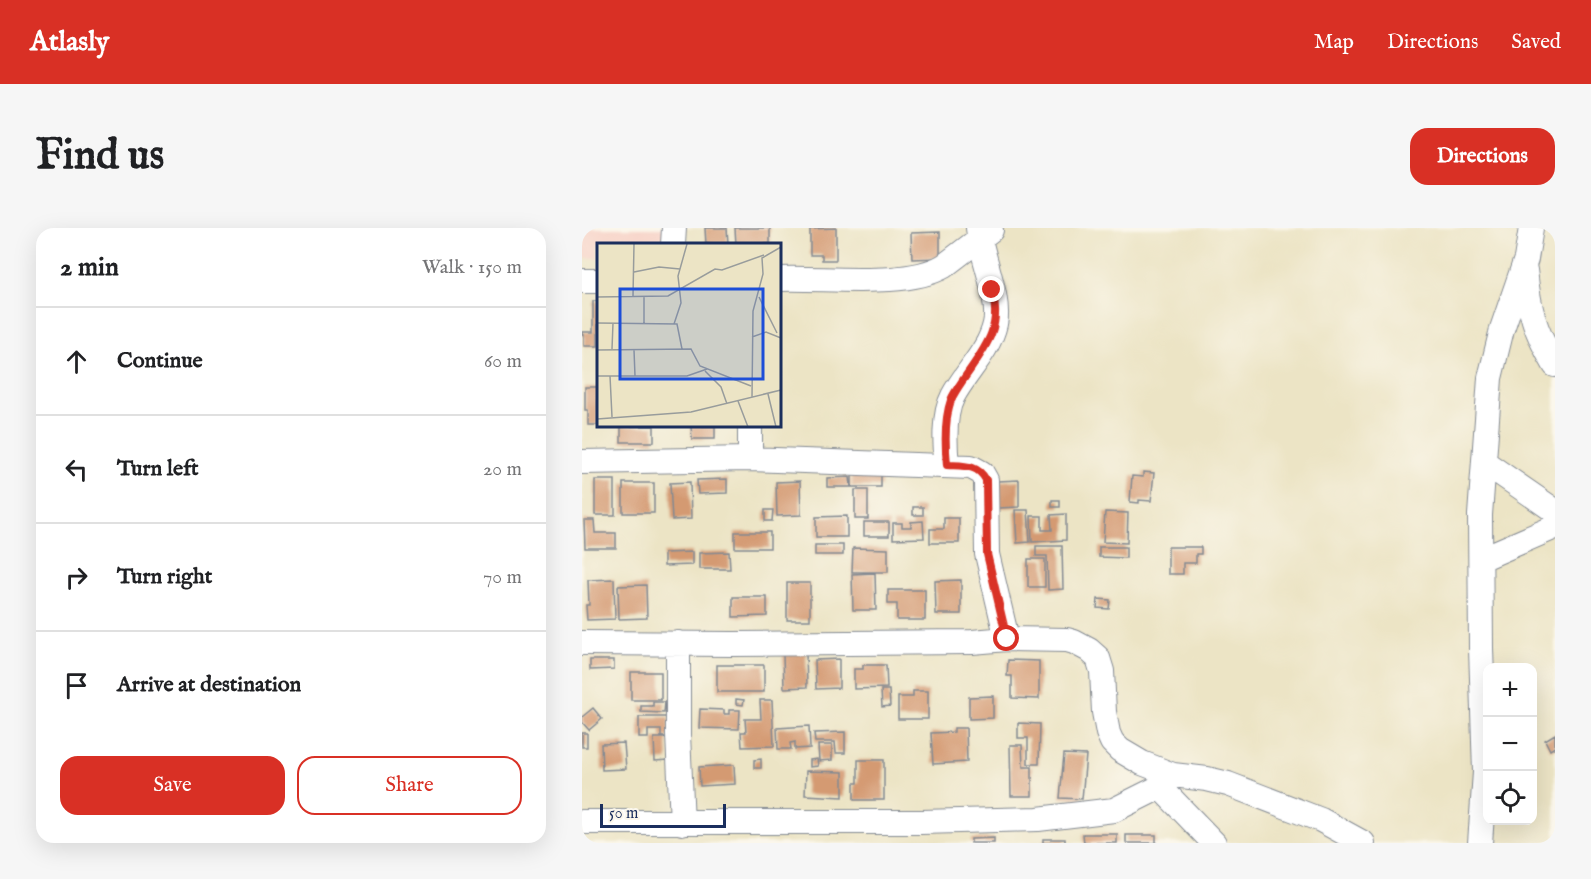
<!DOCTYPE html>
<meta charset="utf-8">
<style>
body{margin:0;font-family:"IM FELL English",serif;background:#f6f6f6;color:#202124}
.controls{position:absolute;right:18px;bottom:18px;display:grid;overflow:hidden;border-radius:12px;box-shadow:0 6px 24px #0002}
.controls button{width:54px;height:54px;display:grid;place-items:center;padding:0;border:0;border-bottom:2px solid #e0e0e0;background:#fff;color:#202124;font:30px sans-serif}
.scale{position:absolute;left:18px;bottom:15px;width:126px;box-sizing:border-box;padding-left:6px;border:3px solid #1b2f5e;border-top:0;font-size:16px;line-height:21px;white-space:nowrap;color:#1b2f5e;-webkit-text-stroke:4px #fbf7ec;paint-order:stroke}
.stop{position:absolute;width:18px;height:18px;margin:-14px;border:4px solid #d93025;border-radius:50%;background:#fff}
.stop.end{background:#d93025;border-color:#fff;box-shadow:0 2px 6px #0008}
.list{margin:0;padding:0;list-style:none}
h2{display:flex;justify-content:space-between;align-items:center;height:78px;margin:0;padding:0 24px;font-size:26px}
h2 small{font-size:20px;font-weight:400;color:#757577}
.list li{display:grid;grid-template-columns:39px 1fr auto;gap:18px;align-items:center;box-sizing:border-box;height:108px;padding:0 24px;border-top:2px solid #e0e0e0}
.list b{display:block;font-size:22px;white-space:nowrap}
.list em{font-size:20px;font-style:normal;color:#757577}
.actions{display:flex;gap:12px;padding:18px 24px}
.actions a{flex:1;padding:14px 0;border:2px solid #d93025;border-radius:18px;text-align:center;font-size:21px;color:#d93025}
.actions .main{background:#d93025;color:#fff}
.icon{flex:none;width:33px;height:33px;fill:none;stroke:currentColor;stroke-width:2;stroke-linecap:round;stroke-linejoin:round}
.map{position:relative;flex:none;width:973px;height:615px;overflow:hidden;border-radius:18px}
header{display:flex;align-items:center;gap:36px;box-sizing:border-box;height:84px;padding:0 30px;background:#d93025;color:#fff}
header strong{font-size:28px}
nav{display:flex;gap:33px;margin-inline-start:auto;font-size:21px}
.intro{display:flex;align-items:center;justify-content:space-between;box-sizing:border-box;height:144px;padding:0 36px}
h1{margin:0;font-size:42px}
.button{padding:15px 27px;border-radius:18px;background:#d93025;color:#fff;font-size:21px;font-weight:700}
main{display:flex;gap:36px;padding:0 36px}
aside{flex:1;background:#fff;border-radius:18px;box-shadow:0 6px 24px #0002}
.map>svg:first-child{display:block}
</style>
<header>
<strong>Atlasly</strong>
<nav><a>Map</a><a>Directions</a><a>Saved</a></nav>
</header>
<div class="intro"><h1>Find us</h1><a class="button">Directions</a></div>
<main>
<aside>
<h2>2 min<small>Walk · 150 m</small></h2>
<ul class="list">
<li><svg class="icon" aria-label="ahead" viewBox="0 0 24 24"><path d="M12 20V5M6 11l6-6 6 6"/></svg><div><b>Continue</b></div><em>60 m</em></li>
<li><svg class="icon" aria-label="left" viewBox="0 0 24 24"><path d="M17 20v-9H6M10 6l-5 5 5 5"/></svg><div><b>Turn left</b></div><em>20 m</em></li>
<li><svg class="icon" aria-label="right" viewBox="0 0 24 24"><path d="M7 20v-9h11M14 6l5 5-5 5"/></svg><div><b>Turn right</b></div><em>70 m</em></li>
<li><svg class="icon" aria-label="arrive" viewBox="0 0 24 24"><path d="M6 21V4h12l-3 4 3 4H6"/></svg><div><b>Arrive at destination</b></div></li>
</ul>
<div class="actions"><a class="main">Save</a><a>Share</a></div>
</aside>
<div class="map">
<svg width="973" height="615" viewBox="0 0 973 615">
<rect width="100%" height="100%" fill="#fbf7ec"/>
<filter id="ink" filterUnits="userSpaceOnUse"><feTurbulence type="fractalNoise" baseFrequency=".0167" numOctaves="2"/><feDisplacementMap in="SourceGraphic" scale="12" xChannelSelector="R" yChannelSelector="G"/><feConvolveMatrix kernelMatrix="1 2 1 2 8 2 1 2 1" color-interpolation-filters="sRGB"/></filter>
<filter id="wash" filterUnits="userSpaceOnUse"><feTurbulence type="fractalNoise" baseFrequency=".008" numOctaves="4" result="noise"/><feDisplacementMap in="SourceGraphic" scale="24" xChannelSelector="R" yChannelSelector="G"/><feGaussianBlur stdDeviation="1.35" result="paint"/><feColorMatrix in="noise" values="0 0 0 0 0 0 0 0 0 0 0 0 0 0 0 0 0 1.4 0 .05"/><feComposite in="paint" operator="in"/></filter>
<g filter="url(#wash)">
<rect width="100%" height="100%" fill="#ece4c5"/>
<path fill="#f7d1c6" d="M0,0h82v16h-66v14h-16z"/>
<g id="blocks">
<path fill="#d49a72" d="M123,0h22l1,16h-22z
M153,0h35v16h-34z
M254,0v32h-14v-5h-12v-26z
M358,4v26l-28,1 -1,-26z
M11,73h5v45h-14v-11h-2v-3h11z
M3,159h13v38h-10v-15h-3z
M39,198h33v16h-33z
M109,198h24v13h-23z
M561,244l11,1 -3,28 -12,-1v3l-9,-1 2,-26 11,1z
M270,246h29v13h-29z
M268,249l1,10h-24v-9z
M145,251v14l-29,1 -1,-14z
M13,252h20v35h-20z
M437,252v27l-21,1v-27z
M218,253l1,34 -24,1 -1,-34z
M108,254l1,37 -19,1 -2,-37z
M41,255h31v30h-31z
M273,262h13v29h-13z
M470,272h8v7h-8z
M331,279h10v8h-10z
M183,282h8l-1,11h-7z
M433,282h13l2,32 -13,1z
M523,284l23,1 -1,30 -24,-1z
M484,286v26l-34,2 -1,-26h11v14h10l-1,-15z
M265,288v21h-31v-20z
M362,290h15v25h-29v-14h14z
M2,292h10l1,13h21v15h-31z
M341,293l1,17 -31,1v-16h9v4h9v-5z
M282,294h25v14h-25z
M153,304h35v16h-35z
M233,317h28v10h-28z
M454,318h26l1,43 -15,1 -1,-34h-11z
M517,319h27v11l-27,-1z
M586,319h33v7h-5v9h-13v11h-15z
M271,320l35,1v23h-36z
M110,324v13l-28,1v-13z
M147,324l1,17h-31v-16z
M446,331h17v28h-17z
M293,345l1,37h-23l-1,-36z
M32,351l1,40 -28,1 -1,-15h3l-1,-25z
M379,352v34h-25l-1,-33z
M205,355h23v37h-23z
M64,357l1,33 -28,1 -1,-33z
M306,362h37v30h-28v-16h-9z
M151,369h34v19l-34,1z
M516,371l12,1 -1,9 -12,-1z
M224,425l1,34 -23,1 -1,-34z
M257,431v29l-23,1 -1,-29z
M8,432h24v9l-24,1z
M426,432l31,1v38l-27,-1v-22h-5z
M135,437h47v27h-47z
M281,437h23l1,23 -33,1v-20h9z
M49,444h30v28h-30z
M299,462h8l1,16 -8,1z
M331,463h15v28h-30v-22h15z
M411,468v22l-24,1v-22z
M154,471l8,1 -1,5 -7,-1z
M178,472h12l2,46 -32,1 -1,-15h5l-1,-13h16z
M71,474h12l-1,11 -23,-1v-6h12z
M11,480l9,11 -13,11 -7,-8v-5z
M118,481l24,1v4h5v-4h11l-1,19 -40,-1z
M57,489h30v20h-8v-7h-13v8h-9z
M436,495l22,1 -1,40h-11v-26h-10z
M227,498l1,22 -15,1v-7l-5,1 1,6h-13l-1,-21z
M372,500h12l1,34 -34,2 -2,-31 23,-1z
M263,504v21h-9l-1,-11h-20l-1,-9z
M0,505h5v14h-5z
M973,506v13l-5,3 -5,-10z
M72,510h13l1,22 -13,1z
M42,515l2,26 -24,1 -1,-26z
M236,517h14v15l-13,1z
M428,517h12l1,22h9v29h-21z
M482,526l22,1 -4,44 -22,-1z
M179,531v9h-7v-8z
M235,531l1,7 -8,1v-7z
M276,532h26v40h-30v-17h4z
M152,537l1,19 -35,2 -1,-19z
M224,543l37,1v25l-38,-2z
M501,606h34v9h-33z
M544,607h30v8h-30z
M412,610v5h-23v-4z
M461,611h22v4h-22z"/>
</g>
</g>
<g filter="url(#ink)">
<use href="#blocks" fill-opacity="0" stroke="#848a92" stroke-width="1.5"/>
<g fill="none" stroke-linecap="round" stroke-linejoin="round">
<g stroke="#848a92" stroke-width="26">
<path id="minor" d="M91,16l1,-16
M943,42c4,39 9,60 30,95
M198,51c45,-2 126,9 164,-13l47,-36
M0,53h16
M168,231v-33
M0,234l168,-3 221,8 11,6 4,7 1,74 20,85
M902,234l71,49
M365,237c-2,-20 -4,-50 6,-69 12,-23 36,-45 42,-72 6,-25 -14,-69 -17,-96
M899,331l74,-32
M0,415l150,1 240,-2 35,-3 60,1 7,2 15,8 9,8 4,13 2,41 4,21 4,9 8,8 22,13 31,12 34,4 21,5 93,36 42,23
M96,415v91l4,89
M578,559l54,56
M0,594h339l117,-3 76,-9 46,-23 13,-12
M898,615l5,-71 -4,-124 -1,-133 10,-137 12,-49 24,-70 5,-31"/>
</g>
<use href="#minor" stroke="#fff" stroke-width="24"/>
</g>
</g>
<g fill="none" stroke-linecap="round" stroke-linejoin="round" filter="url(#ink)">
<path stroke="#d93025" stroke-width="8" d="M410,62c11,39 -8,59 -29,90 -4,6 -9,13 -12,20 -7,20 -6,44 -4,65 16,1 31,-1 39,15l1,74 20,85"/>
</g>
<g transform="translate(15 15)">
<rect width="184" height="184" fill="#ece4c5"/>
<path fill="none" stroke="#989c9c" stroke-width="1.5" d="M37,29l25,-5 21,2M36,53l1,-52M0,54l71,-1 47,-27 7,1 42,-15M47,54v26M162,54l18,36M0,80l80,1 5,25M77,81l7,-21 -3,-27 9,-32M155,94l14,-5 15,6M15,106l1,-26M0,107l94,-1 9,17 51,20M37,107l1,26M108,128l16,16 6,17M0,133h90l20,-7M13,133l2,41M171,151l8,33M155,154l1,-86 10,-37 -1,-16 19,-11M141,158l10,26M0,176l94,-7 90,-22"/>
<path fill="#1d4ed8" fill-opacity="0.15" stroke="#1d4ed8" stroke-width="3" d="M23,46h143v90h-143z"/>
<rect width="184" height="184" fill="none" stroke="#1b2f5e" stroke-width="3"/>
</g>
</svg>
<div class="controls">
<button>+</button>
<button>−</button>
<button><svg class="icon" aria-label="locate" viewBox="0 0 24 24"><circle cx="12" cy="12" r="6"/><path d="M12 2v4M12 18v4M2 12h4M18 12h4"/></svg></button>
</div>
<div class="scale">50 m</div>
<div class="stop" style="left:425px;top:411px"></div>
<div class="stop end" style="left:410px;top:62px"></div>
</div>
</main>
